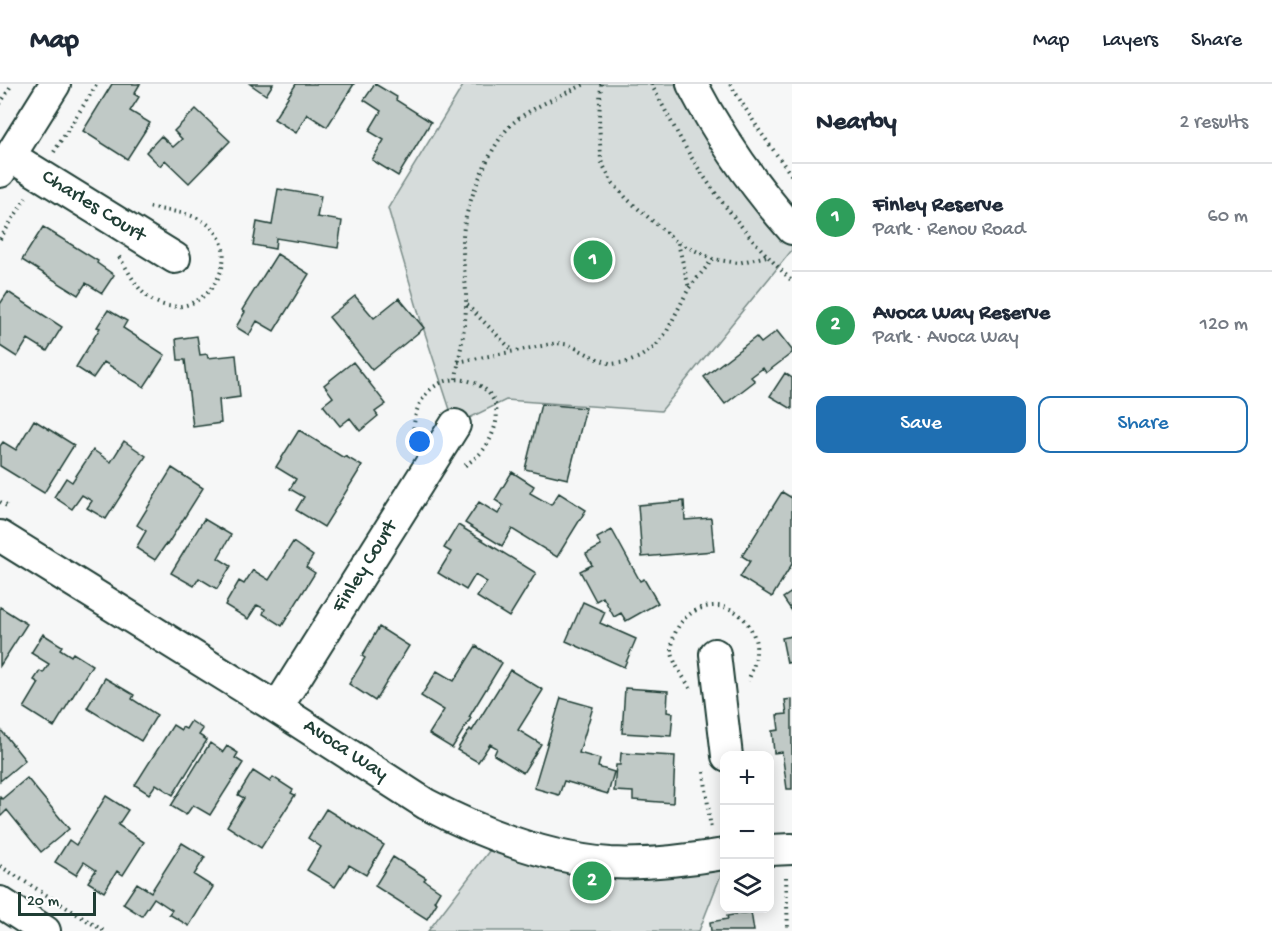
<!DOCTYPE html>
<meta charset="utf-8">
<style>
body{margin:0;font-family:"Gochi Hand",sans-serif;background:#f6f6f7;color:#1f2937}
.controls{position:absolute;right:18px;bottom:18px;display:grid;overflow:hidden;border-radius:12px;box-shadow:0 3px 15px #0003}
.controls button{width:54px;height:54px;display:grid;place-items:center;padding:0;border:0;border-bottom:2px solid #e0e1e3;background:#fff;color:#1f2937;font:30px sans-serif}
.scale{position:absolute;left:18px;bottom:15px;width:78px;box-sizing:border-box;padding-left:6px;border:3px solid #1f3d34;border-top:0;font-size:16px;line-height:21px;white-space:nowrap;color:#1f3d34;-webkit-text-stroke:4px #fff;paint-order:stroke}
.you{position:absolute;left:420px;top:358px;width:21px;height:21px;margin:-15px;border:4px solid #fff;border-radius:50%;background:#1a73e8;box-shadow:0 0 0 9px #1a73e833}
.badge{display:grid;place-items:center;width:39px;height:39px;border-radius:50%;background:#1f6fb2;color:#fff;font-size:20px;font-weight:700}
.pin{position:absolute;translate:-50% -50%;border:3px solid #fff;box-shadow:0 2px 6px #0006}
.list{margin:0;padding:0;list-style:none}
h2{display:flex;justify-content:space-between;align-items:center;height:78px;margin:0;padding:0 24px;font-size:26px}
h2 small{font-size:20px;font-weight:400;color:#747a83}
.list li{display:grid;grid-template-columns:39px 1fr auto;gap:18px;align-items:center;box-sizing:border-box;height:108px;padding:0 24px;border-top:2px solid #e0e1e3}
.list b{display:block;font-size:22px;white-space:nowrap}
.list p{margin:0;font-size:20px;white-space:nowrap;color:#747a83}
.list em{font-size:20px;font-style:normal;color:#747a83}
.actions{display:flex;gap:12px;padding:18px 24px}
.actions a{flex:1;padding:14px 0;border:2px solid #1f6fb2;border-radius:12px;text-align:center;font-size:21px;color:#1f6fb2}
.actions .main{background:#1f6fb2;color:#fff}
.icon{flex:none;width:33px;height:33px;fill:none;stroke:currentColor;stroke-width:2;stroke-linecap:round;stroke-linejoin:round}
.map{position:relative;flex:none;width:792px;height:847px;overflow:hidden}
header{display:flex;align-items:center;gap:36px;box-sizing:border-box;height:84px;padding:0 30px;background:#fff;border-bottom:2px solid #e0e1e3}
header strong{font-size:28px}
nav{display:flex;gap:33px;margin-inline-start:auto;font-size:21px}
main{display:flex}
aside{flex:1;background:#fff}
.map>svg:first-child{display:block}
</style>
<header>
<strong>Map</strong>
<nav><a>Map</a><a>Layers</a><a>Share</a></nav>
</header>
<main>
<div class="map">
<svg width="792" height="847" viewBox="0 0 792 847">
<rect width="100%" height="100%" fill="#f6f7f7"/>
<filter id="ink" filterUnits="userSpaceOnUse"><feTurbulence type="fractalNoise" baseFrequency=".0167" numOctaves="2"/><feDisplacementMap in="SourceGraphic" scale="12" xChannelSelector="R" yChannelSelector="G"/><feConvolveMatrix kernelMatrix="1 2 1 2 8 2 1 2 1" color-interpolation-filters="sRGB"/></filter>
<g filter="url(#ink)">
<path fill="#d6dcdb" stroke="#7a8c88" stroke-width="1.5" d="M464,0h228l100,145v21l-131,161 -155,-11 -51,25 -34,-104 -33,-113z
M499,754l225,29 -25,64h-271z"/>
<path fill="#c0c9c6" stroke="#1f3d34" stroke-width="1.5" d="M112,0h28l-6,10 5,3 -9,14 20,12 -23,36 -44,-28z
M250,0h23l-7,11z
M296,0h58l-27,43 -20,-13 -11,19 -22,-14z
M375,0l22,13 -1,3 35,22 -33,54 -26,-16 12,-20 -15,-9 12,-20 -17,-11z
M196,25l34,32 -41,42 -24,-23 -5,6 -14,-14 15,-16 12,11 9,-8 -8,-8z
M278,105l43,7 -4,21 25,4 -4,27 -62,-10 -1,11 -22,-4 4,-23 15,3z
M43,143l55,34 -1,2 17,12 -12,18 -16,-10 -8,12 -56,-35z
M277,170l32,20 -35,57 -17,-10 -8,14 -13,-8 9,-15 -3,-2z
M8,208l54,35 -15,24 -19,-12 -11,18 -17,-11v-42z
M355,212l19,22 25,-20 25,30 -52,42 -43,-53z
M108,226l19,11 -4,7 42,27 -21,32 -40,-25 -11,16 -17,-11 24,-39 -3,-1z
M777,247l15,19v3l-26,20 -3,-5 -12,9 4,4 -30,23 -21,-27 52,-40 5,6z
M197,252l3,19 7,-1 1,4 28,-3 4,42 -21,3 2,23 -28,4 -8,-67h-7l-2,-21z
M353,278l33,42 -11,8 3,4 -18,15 -10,-13 -10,8 -17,-21 10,-8 -9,-12z
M785,289l7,5v31l-22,-13z
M541,320l45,4 -18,71 -43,-10z
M34,336l40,25 -30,48 -44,-27v-20l3,-4 13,8z
M299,346l45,28 1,-2 17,10 -38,61 -28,-17 8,-13 -14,-8 6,-10 -20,-12z
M124,357l22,15 -40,63 -19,-11 5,-7 -10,-6 -10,14 -18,-12 12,-19 6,4 21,-32 18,12z
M172,384l31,20 -36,57 -1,-1 -11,16 -19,-12 10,-17 -9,-6z
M512,388l22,14 -4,7 21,12 8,-12 27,17 -29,47 -45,-28 -10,17 -37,-23 14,-21 19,12 5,-9 -8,-5z
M782,408l10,6v66l-20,33 -32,-20 10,-16 -8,-5z
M684,417l1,19 26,-2 3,33 -72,6 -4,-52z
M204,435l27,16 -13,23 13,8 -14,23 -18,-11 -5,8 -23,-13z
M458,441l78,48 -27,44 -32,-20 10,-15 -12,-7 -9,15 -28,-17 13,-21 -7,-4z
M612,446l28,51 4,-2 14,24 -32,18 -5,-8 -7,4 -11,-20 -7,4 -16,-30 12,-6 -6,-11 15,-8 -4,-8z
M293,458l20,14 -7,11 9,6 -33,53 -19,-12 2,-5 -8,-4 -9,14 -23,-14 14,-24 5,3 9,-14 16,10z
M792,508v19l-9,-13z
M583,518l22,10 -5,11 36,16 -12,28 -58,-26z
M0,523l27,17 -27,42z
M379,543l30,19 -34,55 -26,-17 16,-26 -3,-2z
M43,550l19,12 -2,3 11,7 2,-3 19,12 -38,62 -30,-19 15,-25 -5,-3 6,-9 3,2 6,-9 -18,-11z
M792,552v26l-5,1 -5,-25z
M476,562l26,17 -33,54 2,1 -19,30 -23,-14 15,-24 -23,-14 16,-25 17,10z
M510,586l33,20 -25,40 23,14 -18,29 -29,-18 3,-7 -7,-4 -12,18 -21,-12 13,-21 2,2z
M105,594l29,17 -2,4 25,16 -16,26 -54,-33z
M625,604l43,3 -1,21 6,1 -2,23 -49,-3z
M561,614l32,9 -14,46 21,6 -2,8 16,5 -6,22 -44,-13 -5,14 -25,-7z
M792,615v90h-5l-5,-37 -8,1 -2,-22 7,-1 -2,-15 10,-1 -2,-14z
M191,637l12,8 -4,6 8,5 -34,55 -17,-11 -7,10 -14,-9 38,-60 8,5 1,-3 4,2z
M0,645l25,31 -25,21z
M210,659l13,9 4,-6 11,7 -3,5 8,5 -33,52 -17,-10 -7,10 -15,-9z
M621,669l54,3 -2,47 -40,-3v-8l-19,-1 2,-26h4z
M253,687l17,11 3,-5 20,13 -2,3 4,2 -34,53 -34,-22 17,-28 -6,-3z
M27,694l42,51 -28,23 -34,-42 -7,7v-20l2,2z
M106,712l22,14 -10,15 26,17 -21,33 -6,-4 -13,21 -16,-10 8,-12 -12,-8 -8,13 -21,-13 14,-22 7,5z
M326,725l58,36 -18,30 -17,-10 -14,22 -28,-17 14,-23 -13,-9z
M182,759l23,14 -11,18 19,12 -24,39 -20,-12 3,-4 -18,-12 -12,18 -19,-12 14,-21 14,9z
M393,773l33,21 -2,2 16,11 -6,10 3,2 -10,16 -52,-33z
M751,828l3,19h-43l-1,-9 18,-3 -1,-3z"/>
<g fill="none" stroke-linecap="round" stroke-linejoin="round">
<g stroke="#1f3d34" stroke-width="34">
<path id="minor" d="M692,0c27,52 61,101 100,145
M10,72l165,102
M0,88l55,-88
M0,452l277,172 149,96c57,30 119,54 184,59 38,2 77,-3 114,-9
M715,570l12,102
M277,624l178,-283
M770,766l22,-1
M0,818l45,29"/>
</g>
<path stroke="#1f3d34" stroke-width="4" stroke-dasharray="1.5 4.5" stroke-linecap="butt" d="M601,0l-2,34 2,43 10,20 16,18 50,43 36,17 25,4 29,-7
M651,0c14,25 27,52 42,76 28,44 62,85 99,121
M730,0l29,46 33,46
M0,20l12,-20
M54,68l43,-68
M0,155l26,-41
M678,159l11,45
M119,173c11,15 17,33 33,43 52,30 102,-52 49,-80 -16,-9 -36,-9 -53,-13
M467,221l46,46
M458,278l99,-19 13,2 25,13 17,6 16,-2 12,-5 16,-11 11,-15 22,-43 24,-29
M456,295c3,-24 9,-48 10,-72 1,-23 -4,-46 -3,-69 0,-29 28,-96 50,-115 20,-17 48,-27 72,-39
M412,356c2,-14 2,-28 10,-40 24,-41 91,-16 71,32 -6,17 -14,24 -29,34
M0,418l10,6
M690,604c-6,-11 -17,-23 -18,-37 -1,-44 56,-64 79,-22 3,6 6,14 5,22 0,10 -4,20 -8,30
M704,688l7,58
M0,782l104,65
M786,793l2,54"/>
<use href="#minor" stroke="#fff" stroke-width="30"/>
</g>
</g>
<g text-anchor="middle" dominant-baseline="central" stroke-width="4.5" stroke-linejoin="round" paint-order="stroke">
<g font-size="21" fill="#1f3d34" stroke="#fff">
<text transform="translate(93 123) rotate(32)">Charles Court</text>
<text transform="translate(366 483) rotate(-58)">Finley Court</text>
<text transform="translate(345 667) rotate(33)">Avoca Way</text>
</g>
</g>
</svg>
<div class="controls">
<button>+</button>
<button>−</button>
<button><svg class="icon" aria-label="layers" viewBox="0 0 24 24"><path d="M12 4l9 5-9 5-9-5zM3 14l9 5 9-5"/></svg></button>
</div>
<div class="scale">20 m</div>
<div class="you"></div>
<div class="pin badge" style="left:593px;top:176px;background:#2e9e5b">1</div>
<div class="pin badge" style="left:592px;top:797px;background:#2e9e5b">2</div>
</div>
<aside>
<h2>Nearby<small>2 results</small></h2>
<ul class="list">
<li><span class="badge" style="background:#2e9e5b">1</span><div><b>Finley Reserve</b><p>Park · Renou Road</p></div><em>60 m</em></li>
<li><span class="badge" style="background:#2e9e5b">2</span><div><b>Avoca Way Reserve</b><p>Park · Avoca Way</p></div><em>120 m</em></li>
</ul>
<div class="actions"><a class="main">Save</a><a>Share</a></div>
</aside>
</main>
